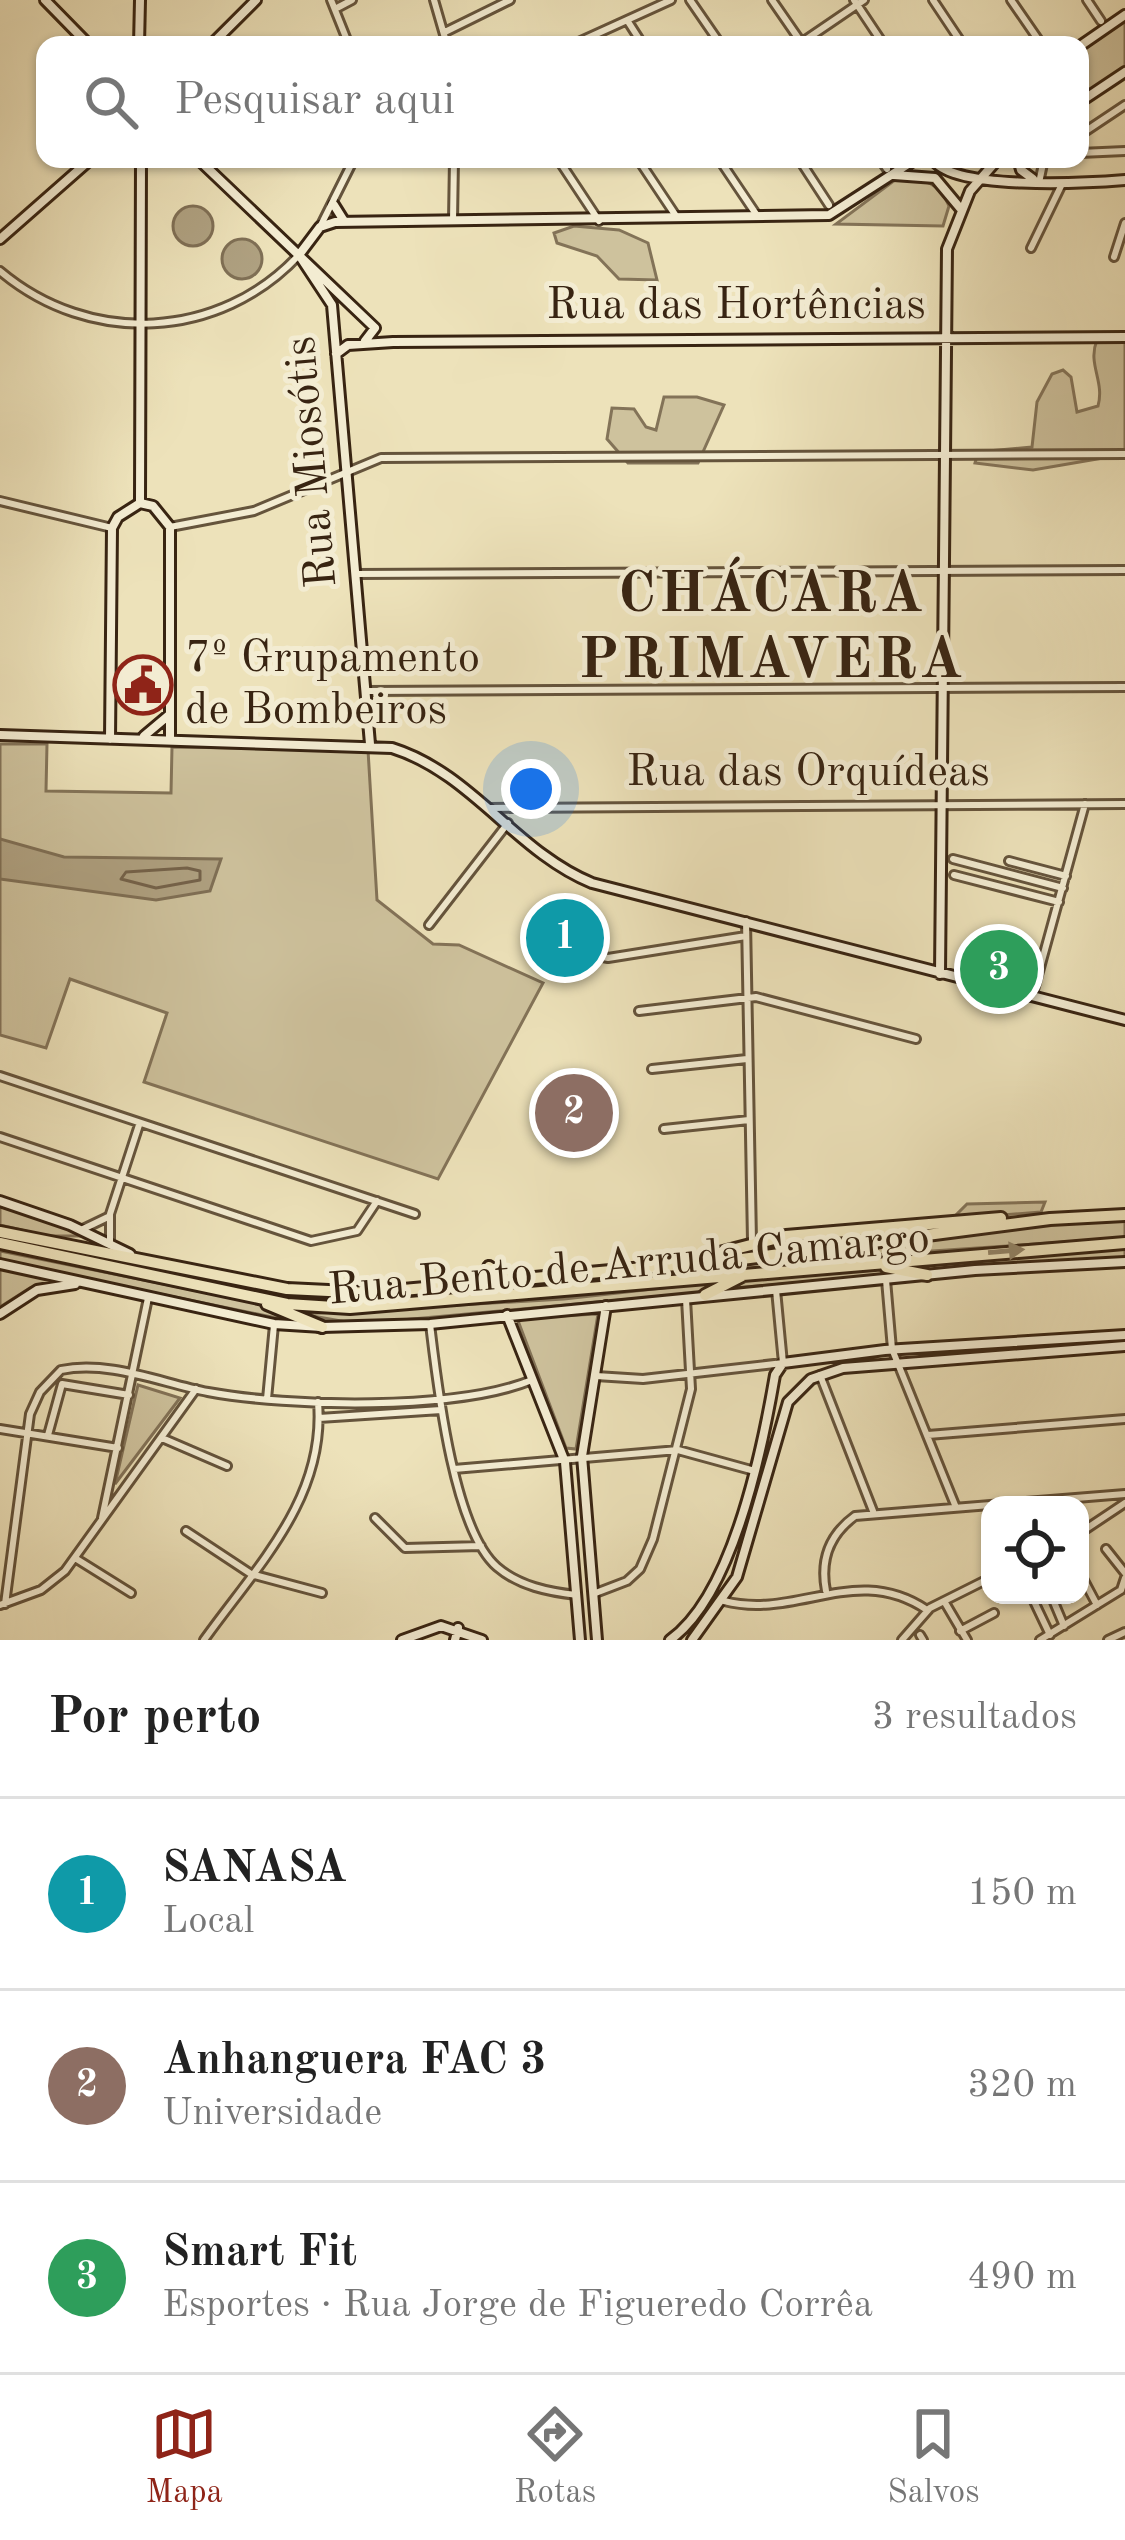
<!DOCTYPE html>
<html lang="pt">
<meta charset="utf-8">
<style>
body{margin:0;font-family:"Old Standard TT",serif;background:#f2f2f2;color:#222}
.controls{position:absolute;right:36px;bottom:36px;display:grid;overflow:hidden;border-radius:24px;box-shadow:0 3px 9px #0004}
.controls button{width:108px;height:108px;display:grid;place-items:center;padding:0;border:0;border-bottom:3px solid #e0e0e0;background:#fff;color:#222;font:60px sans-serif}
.you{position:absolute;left:531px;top:789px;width:42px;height:42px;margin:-30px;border:9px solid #fff;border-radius:50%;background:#1a73e8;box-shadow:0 0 0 18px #1a73e833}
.badge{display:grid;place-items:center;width:78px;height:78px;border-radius:50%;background:#8f2418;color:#fff;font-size:39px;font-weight:700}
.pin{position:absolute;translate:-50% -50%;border:6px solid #fff;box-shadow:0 3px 12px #0006}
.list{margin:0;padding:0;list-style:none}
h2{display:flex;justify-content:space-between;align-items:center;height:156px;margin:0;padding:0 48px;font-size:51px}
h2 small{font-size:39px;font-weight:400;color:#767676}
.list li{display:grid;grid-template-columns:78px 1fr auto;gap:36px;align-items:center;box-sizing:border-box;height:192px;padding:0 48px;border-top:3px solid #e0e0e0}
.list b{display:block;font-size:45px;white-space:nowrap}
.list p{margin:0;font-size:39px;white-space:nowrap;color:#767676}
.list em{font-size:39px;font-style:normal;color:#767676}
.icon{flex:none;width:66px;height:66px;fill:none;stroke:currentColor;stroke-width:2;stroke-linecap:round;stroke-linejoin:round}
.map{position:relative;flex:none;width:1125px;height:1640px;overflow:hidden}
.search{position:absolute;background:#fff;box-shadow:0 3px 9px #0004;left:36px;right:36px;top:36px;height:132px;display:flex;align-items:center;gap:30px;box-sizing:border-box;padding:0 42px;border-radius:24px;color:#767676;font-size:45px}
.sheet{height:732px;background:#fff}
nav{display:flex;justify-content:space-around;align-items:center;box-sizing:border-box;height:168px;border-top:3px solid #e0e0e0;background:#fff;font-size:33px;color:#767676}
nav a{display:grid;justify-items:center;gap:6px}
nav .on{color:#8f2418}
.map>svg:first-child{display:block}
</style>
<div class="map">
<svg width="1125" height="1640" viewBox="0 0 1125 1640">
<rect width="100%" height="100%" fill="#ede2ba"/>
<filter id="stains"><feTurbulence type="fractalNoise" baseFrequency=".00167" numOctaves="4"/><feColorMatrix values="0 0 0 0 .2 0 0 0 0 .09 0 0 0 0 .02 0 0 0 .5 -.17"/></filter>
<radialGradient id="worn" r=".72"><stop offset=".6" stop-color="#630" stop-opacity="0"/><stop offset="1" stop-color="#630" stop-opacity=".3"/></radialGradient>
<path fill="#cec29d" stroke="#837358" stroke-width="3" d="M1125,21v48l-45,32v-49z
M899,177c25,3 40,4 50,29l-6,20 -107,-2z
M574,226l45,4 29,13 9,37 -38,-1 -22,-23 -40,-13 -3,-10z
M1119,339l6,3v107l-5,6 -87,15 -58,-7 3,-11 54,-5 5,-45 15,-28 11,-4 8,7 6,35 21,-6c7,-25 -11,-42 -1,-66z
M664,397h33l27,8 -26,58h-70l-21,-24 5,-31 22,1 12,18 10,3z
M0,744h47l-1,47 125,2 1,-46 196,3 9,150 56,44 26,1 84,38 -105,196 -294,-97 23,-69 -97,-34 -24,69 -46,-13z
M1045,1202l-4,10 -89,7 15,-15z
M0,1205l79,26 2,5h-34l-47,-11z
M1125,1221v17l-327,22 235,-35z
M0,1235l307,61 37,2 440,-38 3,5 -450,38 -57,-5 -280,-59z
M1085,1249h40v9l-196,14 -29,-7z
M0,1251l257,52 29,17 -286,-59z
M876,1268l31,5 -172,15 10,-8z
M0,1269l67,12 -37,7 -30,19z
M725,1281l-28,12 -339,31 -57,-10 263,-15z
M598,1314l-22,135 -10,-1 -49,-130z
M138,1385l42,13 -65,86z"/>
<path fill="#afa181" stroke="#7f6f55" stroke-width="3" d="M173 226a20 20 0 1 1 40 0a20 20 0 1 1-40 0Z
M222 259a20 20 0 1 1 40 0a20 20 0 1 1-40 0Z
M0,839l64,18 157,2 -11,32 -54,9 -156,-21z"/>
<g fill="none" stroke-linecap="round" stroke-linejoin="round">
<path stroke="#74624a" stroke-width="3" d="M187,868l13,3v9l-44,8 -35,-9 5,-7z"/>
<g stroke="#65543c" stroke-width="12">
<path id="street" d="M331,0l18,45
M434,0l13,45
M690,0l31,45
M772,0l29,42
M854,0l30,45
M933,0l30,45
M1011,0l31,45
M1087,0l14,21
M335,9l17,-9
M627,20l16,25
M445,32l65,-32
M572,45l99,-45
M798,45l66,-45
M1080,135l45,-30
M1080,153l45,-2
M558,159l41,62
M638,159l38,57
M719,159l37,55
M799,159l30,46
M880,159l7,10
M1039,183l5,-24
M453,221l1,-62
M321,225l33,-66
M1031,248l31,-64
M1114,257l11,-34
M0,271c90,76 220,69 299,-16
M0,501l112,27
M170,527l84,-16 127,-53 744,-4
M355,574l770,-4
M367,691l758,-4
M490,808l635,-4
M953,859l110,29
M1009,861l57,15
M954,875l105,27
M746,921l6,320
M429,925l79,-102
M560,949l48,9 138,-22
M1032,997l53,-193
M639,1011l117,-14 160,42
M652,1069l95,-10
M0,1076l415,138
M664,1129l85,-9
M0,1137l311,104 46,-10 20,-30
M83,1229l25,-12
M110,1243v-29l29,-89
M886,1280l6,69 63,156
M430,1324c7,58 23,205 67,243 22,19 52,25 80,28
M820,1375l53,136
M596,1376l47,3 140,-16 -7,-73
M267,1399l7,-74
M319,1418l122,-8
M0,1429l118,19
M48,1435l14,-51 67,11
M928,1435l197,-16
M162,1438l65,28
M454,1469l224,-19 73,20
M102,1518l46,-220
M375,1518l30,30 76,-2
M186,1531l65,43 71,19
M1080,1533l45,-30
M1106,1549l19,24
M75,1558l56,35
M1080,1573l17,32
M1121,1590l4,-12
M826,1591c-6,-31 3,-56 29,-75l270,-22
M593,1594l34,-13 13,-12 13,-30 38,-150 -5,-90
M1031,1595l19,40
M1051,1595l13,31
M724,1601c74,19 132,-39 203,9
M944,1601l23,39
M5,1604l25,-190 10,-22 21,-22c48,-10 100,13 147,22 81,15 248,19 324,-12
M0,1605l41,-15 24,-19 131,-182
M960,1631l34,-18
M920,1635l3,5
M204,1640c53,-74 122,-142 114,-238
M902,1640l28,-32 60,-30
M1040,1640l81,-50
M1108,1640l17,-8"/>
</g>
<g stroke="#382412" stroke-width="14">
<path id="secondary" d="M45,0l44,45
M139,45l1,-45
M211,45l45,-45
M1080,46l45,-31
M1080,102l45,-30
M198,159l177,169 -10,13
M933,159c18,32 155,24 192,21
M1018,159l3,11 12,9
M894,175l41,3 25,30
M334,205l10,16
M0,239l91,-80
M299,255l21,-28 15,-5 494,-7 87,-56
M299,255l33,50 38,439
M336,354l12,-9 45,-3 732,-5
M140,503l1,-344
M140,503l13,3 17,21v212
M0,735l392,13c80,25 124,104 200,135l533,137
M144,736l25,-21
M110,739l2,-211 6,-11 22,-14
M940,974l7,-725 23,-58 28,-32
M0,1201l70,24 60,29
M0,1264l274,60 48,3 108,-3 545,-54 150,-8
M0,1314l37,-24 38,-6
M507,1315l58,147 15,178
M402,1640l39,-14 41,14
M455,1640l3,-12
M597,1640l-15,-184 24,-150
M670,1640c63,-45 92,-189 105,-265l8,-12 102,-13 240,-15
M692,1640l45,-63 51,-175 23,-23 32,-11 282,-22"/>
</g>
<g stroke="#382412" stroke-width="16">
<path id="highway" d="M0,1232l287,57 83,4 372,-34 308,-40 75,-4
M0,1243l287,61 63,4 775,-65
M700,1258l86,-22 215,-18
M489,1267l20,14
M886,1267l41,8
M705,1295l37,-19
M267,1304l55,23"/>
</g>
<use href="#street" stroke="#f3ecd2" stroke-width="6"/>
<use href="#secondary" stroke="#f3ecd2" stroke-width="8"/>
<use href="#highway" stroke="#ede2ba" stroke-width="10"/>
</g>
<defs><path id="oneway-solid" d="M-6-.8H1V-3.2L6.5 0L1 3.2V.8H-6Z" transform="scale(3)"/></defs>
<use fill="#928366" href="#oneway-solid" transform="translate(1006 1251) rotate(-5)"/>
<defs>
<g id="civic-ring" transform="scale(3)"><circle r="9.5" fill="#f3ecd2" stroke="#8f2418" stroke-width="1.5"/><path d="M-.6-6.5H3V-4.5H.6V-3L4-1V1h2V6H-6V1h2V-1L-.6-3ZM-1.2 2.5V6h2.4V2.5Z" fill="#8f2418"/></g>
</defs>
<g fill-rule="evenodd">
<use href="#civic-ring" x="143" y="685"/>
</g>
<g text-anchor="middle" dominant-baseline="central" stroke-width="10" stroke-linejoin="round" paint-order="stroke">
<g font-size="45" fill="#382412" stroke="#f3ecd2">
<text x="736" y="306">Rua das Hortências</text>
<text transform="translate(313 462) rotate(-95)">Rua Miosótis</text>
<text x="808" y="773">Rua das Orquídeas</text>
<text transform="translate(629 1266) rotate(-5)">Rua Bento de Arruda Camargo</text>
</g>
<g font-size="45" fill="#382412" stroke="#f3ecd2" text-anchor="start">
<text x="185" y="659">7º Grupamento<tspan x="185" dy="52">de Bombeiros</tspan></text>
</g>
<g font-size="57" font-weight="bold" letter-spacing="3" fill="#382412" stroke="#f3ecd2">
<text x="772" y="596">CHÁCARA<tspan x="772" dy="66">PRIMAVERA</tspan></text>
</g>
</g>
<rect width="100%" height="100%" filter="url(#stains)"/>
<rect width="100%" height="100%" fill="url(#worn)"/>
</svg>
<div class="controls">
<button><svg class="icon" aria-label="locate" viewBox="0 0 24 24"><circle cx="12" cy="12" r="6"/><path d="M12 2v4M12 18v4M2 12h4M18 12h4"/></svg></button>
</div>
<div class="you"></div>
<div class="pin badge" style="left:565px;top:938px;background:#0f9aa8">1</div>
<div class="pin badge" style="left:574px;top:1113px;background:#8d6e63">2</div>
<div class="pin badge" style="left:999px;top:969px;background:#2e9e5b">3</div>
<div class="search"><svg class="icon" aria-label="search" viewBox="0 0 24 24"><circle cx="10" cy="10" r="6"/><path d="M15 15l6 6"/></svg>Pesquisar aqui</div>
</div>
<section class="sheet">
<h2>Por perto<small>3 resultados</small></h2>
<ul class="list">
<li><span class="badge" style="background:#0f9aa8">1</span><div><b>SANASA</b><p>Local</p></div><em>150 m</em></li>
<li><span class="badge" style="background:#8d6e63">2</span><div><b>Anhanguera FAC 3</b><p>Universidade</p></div><em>320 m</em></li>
<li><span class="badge" style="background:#2e9e5b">3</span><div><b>Smart Fit</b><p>Esportes · Rua Jorge de Figueredo Corrêa</p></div><em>490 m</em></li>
</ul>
</section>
<nav>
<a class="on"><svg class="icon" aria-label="map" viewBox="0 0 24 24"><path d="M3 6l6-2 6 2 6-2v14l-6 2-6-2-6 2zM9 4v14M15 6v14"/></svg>Mapa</a>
<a><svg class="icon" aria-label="directions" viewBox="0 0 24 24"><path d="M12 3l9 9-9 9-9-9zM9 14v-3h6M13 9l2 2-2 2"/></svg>Rotas</a>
<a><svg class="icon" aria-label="saved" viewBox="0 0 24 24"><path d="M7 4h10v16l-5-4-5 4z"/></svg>Salvos</a>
</nav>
